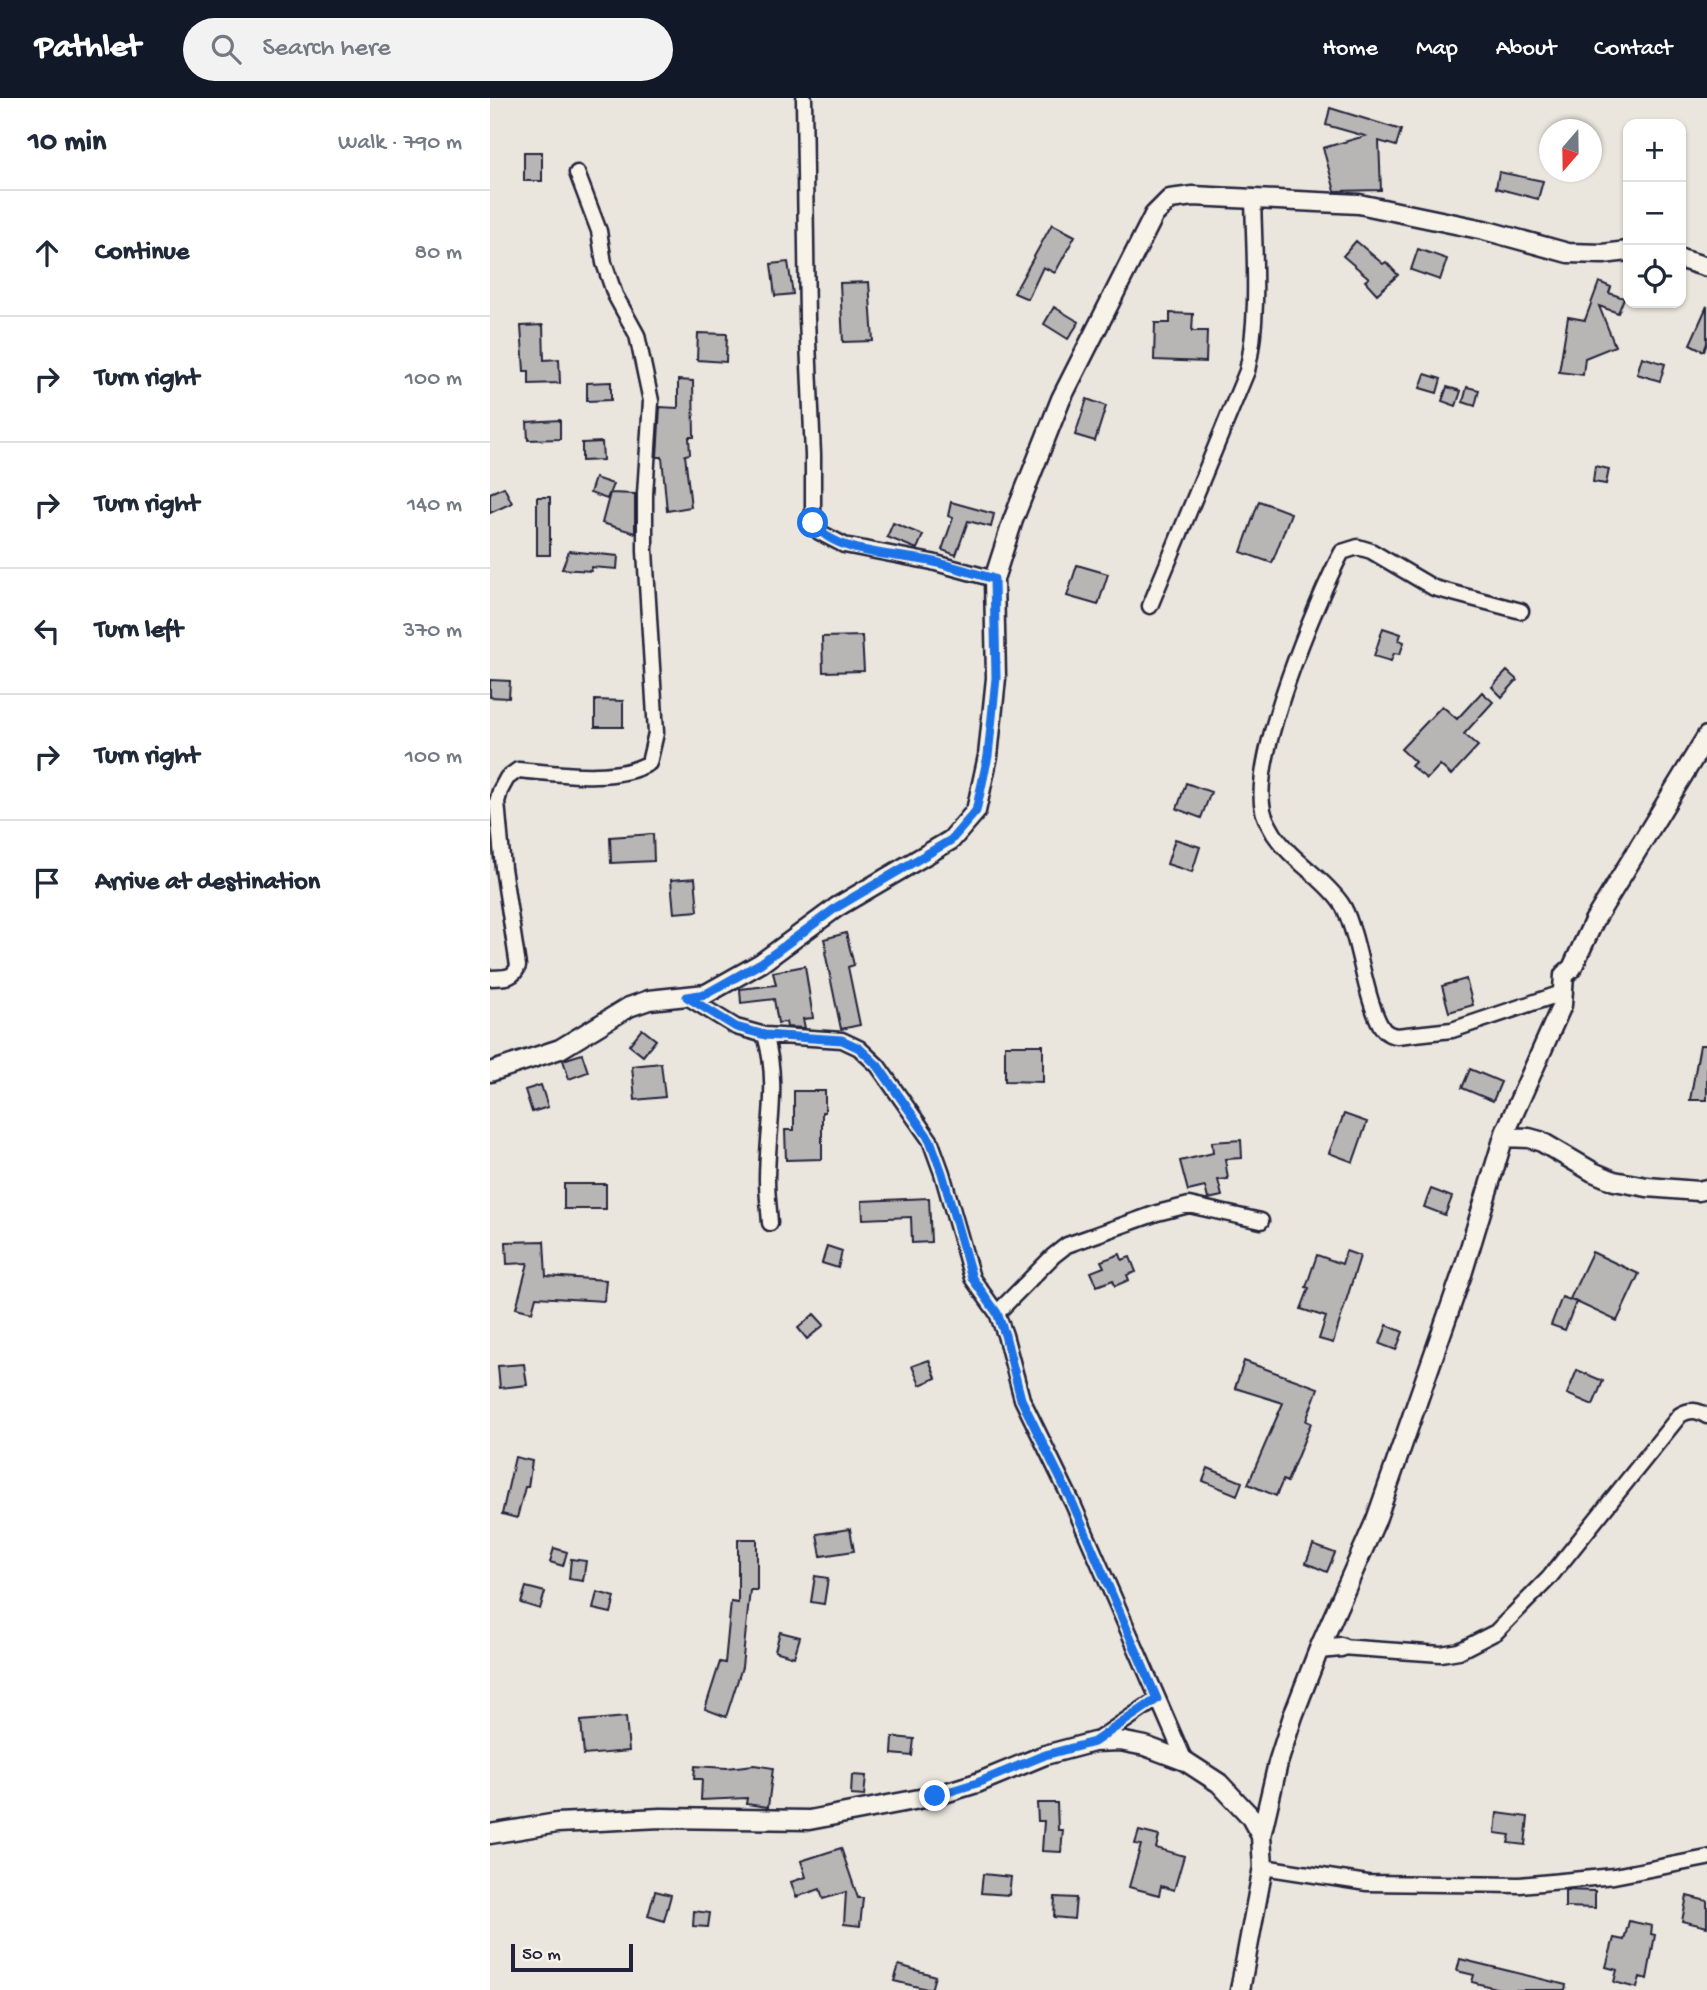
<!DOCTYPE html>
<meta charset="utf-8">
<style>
body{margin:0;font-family:"Gochi Hand",sans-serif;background:#f2f2f3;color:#1f2937}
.controls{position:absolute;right:21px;top:21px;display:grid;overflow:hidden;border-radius:14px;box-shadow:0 2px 5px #0004}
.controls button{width:63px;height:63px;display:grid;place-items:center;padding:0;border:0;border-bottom:2px solid #e0e1e3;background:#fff;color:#1f2937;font:35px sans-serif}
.compass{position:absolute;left:1049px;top:21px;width:63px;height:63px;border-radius:50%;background:#fff;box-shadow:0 2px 5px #0004;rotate:200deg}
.scale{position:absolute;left:21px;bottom:18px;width:122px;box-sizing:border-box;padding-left:7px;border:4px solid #22223b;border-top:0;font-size:19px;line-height:24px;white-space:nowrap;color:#22223b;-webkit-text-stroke:5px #f7f3e8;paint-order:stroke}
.stop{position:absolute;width:21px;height:21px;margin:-16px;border:5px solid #1a73e8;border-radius:50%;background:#fff}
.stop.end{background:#1a73e8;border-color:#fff;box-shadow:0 2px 7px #0008}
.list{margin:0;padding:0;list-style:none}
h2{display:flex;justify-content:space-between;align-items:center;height:91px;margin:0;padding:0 28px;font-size:30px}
h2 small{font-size:23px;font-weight:400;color:#747a83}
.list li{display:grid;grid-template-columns:46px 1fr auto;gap:21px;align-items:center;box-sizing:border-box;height:126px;padding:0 28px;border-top:2px solid #e0e1e3}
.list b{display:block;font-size:26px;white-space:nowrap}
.list em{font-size:23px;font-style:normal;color:#747a83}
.icon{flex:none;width:38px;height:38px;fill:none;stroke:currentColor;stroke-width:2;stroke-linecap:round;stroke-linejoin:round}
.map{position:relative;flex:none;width:1217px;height:1892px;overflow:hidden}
header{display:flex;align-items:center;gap:42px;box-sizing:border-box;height:98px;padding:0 35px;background:#111827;color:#fff}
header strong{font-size:33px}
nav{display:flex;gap:38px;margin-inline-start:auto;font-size:24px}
.search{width:490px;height:63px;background:#f2f2f3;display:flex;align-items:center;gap:18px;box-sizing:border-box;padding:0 24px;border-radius:38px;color:#747a83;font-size:26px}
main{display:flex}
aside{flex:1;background:#fff}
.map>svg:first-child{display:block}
</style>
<header>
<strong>Pathlet</strong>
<div class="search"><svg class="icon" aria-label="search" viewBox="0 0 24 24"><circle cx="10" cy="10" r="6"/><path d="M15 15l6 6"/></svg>Search here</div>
<nav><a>Home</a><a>Map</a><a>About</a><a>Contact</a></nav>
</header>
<main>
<aside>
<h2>10 min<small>Walk · 790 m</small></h2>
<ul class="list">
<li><svg class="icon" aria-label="ahead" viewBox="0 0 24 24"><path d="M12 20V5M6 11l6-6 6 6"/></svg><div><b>Continue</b></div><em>80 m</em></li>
<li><svg class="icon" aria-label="right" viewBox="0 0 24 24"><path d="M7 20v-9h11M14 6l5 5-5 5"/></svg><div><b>Turn right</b></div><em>100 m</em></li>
<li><svg class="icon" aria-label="right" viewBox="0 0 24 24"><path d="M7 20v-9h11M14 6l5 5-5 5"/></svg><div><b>Turn right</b></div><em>140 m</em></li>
<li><svg class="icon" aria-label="left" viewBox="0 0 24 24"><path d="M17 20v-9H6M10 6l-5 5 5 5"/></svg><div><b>Turn left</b></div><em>370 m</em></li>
<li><svg class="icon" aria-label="right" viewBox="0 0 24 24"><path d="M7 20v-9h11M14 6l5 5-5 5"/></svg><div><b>Turn right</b></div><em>100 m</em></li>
<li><svg class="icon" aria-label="arrive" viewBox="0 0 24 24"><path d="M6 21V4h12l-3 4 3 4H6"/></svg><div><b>Arrive at destination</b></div></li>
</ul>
</aside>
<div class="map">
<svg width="1217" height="1892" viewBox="0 0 1217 1892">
<rect width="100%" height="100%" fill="#eae6de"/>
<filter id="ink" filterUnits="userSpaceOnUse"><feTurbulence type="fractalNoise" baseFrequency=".0143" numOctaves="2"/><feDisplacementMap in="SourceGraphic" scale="14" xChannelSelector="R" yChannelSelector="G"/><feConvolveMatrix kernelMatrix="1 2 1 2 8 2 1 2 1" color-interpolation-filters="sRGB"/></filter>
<g filter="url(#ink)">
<path fill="#b8b6b5" stroke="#22223b" stroke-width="2" d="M840,10l71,22 -5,16 -17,-5 2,49 -46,1 -12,-43 42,-12 -39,-11z
M34,54h18v29h-18z
M1009,74l44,9 -5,18 -42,-11z
M562,126l23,12 -20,37 -12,-6 -15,32 -14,-6z
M866,143l27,23 3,-2 12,13 -21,19 -12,-13 4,-3 -26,-22z
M928,151l29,10 -7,21 -29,-10z
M298,164l5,32 -18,2 -4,-32z
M379,184l4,59 -30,1 -3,-59z
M1109,184l12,5 -2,6 15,5 -6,15 -19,-7 16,40 -30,12 -2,17 -24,-3 9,-55 17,3z
M1217,208v37l-3,8 -14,-7z
M564,209l25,15 -11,17 -24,-15z
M680,215l23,1 -1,17h15l-1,31 -52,-2 1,-37h15z
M53,227l1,35 15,-1 1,24 -31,1v-13h-5l-3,-45z
M208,235l29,1 -1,28 -29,-2z
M1152,259l23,7 -5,17 -23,-7z
M935,276l16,5 -4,14 -17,-5z
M188,282l15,1 1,56h-5l1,17 -5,1 6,52 -24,4 -5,-54h-5l3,-50 18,1z
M121,284v18l-24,1v-18z
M957,289l14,4 -5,15 -14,-5z
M977,289l12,3 -4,16 -12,-4z
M597,301l19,7 -11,35 -20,-6z
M70,322v19l-32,1 -1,-18z
M112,344l1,18 -21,1v-18z
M1105,368l14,3 -3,15 -13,-2z
M105,380l18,6 -6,15 -17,-6z
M14,389l8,16 -22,10v-20z
M120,395l25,1v39l-33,-10z
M47,399h13v58h-13z
M769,403l32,12 -19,50 -31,-11z
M461,404l43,12 -3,13 -23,-6 -12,34 -14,-5 11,-32 -5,-2z
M403,425l30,12 -6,14 -30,-12z
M79,453l49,5 -1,13 -26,-2v4l-29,-2z
M587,467l31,9 -10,31 -31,-9z
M893,530l18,6 -2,6 5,2 -4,12 -6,-1 -3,8 -17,-5z
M372,538l2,35 -41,1 -1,-35z
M1017,573l10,9 -15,17 -10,-10z
M0,582l20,1 -1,17 -19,-1z
M992,594l11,10 -29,32 14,12 -27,29 -11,-10 -13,14 -16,-13 4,-4 -14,-13 41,-43 15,13z
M105,602l28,1v26h-28z
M696,685l25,9 -10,26 -24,-9z
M163,736l1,27 -43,2 -1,-26z
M685,741l25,8 -8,25 -25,-8z
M205,780l3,33 -24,2 -3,-33z
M356,835l8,32 -6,2 12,58 -19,4 -16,-77 2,-1 -3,-12z
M315,868l8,52 -10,1 2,9 -18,-1 -1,-5 -8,1 -4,-24 -33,4 -1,-14 36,-4 -3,-13z
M976,881l7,26 -24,7 -7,-26z
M152,931l14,11 -13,16 -14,-11z
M515,947h38v37l-38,-1z
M1210,947h7v55h-17z
M92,956l6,18 -19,7 -6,-19z
M171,965l4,34 -30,3 -3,-34z
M980,971l31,13 -8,19 -31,-13z
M51,987l7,22 -16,5 -7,-22z
M304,993h31v21h-3v47l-36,1 -1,-30h9z
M854,1016l23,8 -14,40 -24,-9z
M751,1042l1,18 -17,1 3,20 -10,1 4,16 -14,3 -3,-12 -17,4 -8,-30 33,-8 -1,-11z
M74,1086h42v25h-42z
M941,1091l21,8 -7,18 -21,-8z
M439,1100l2,44 -19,1 -1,-26 -48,2 -1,-18z
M54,1143l2,35 60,4 -2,21 -68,-4 -4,15 -16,-4 12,-45 -21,1 -1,-22z
M337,1148l15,5 -4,17 -16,-5z
M856,1153l14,5 -27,87 -14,-4 7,-22 -25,-8 8,-21 -3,-1 11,-32 25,9z
M1102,1154l47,22 -22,47 -47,-22z
M630,1156l2,6 8,-3 6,15 -9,3 2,5 -14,6 -2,-6 -16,6 -6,-14 13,-5 -3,-6z
M1072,1199l14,5 -11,28 -14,-5z
M324,1216l10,11 -17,14 -9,-11z
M897,1227l16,7 -7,18 -16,-6z
M439,1262l7,18 -16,7 -8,-19z
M754,1263l74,27 -12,33 5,2 -24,59 -4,-2 -7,16 -28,-12 35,-81 -48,-15z
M34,1266l3,21 -27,3 -2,-22z
M1087,1272l26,11 -10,24 -26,-11z
M25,1359l17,4 -4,26h-3l-8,31 -15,-4z
M718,1370l34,14 -5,13 -34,-14z
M360,1431l4,22 -33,5 -4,-22z
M248,1441h19v51h-7l-8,77 -16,50 -21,-8 15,-47 5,1 6,-61 7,1z
M823,1447l22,8 -8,19 -21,-9z
M64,1450l13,4 -4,14 -13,-4z
M81,1461l15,2 -3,20 -14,-2z
M325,1478l13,2 -4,26 -13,-2z
M36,1489l19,5 -5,17 -19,-6z
M107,1494l18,5 -4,16 -18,-4z
M290,1534l20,5 -6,20 -19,-6z
M136,1619l3,34 -45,4 -3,-34z
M403,1639l21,2 -2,17 -20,-2z
M264,1667l19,3 -5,39 -22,-3 1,-6 -46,2 1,-21h-8l1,-13 32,2z
M362,1677l14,1 -2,20 -13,-1z
M547,1705h20l1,27h5l-2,22 -19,-1 2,-30h-6z
M1007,1715l31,4 -3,28 -17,-2 2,-8 -15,-2z
M649,1733l20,5 -3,12 28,8 -10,34 -13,-4 -2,9 -30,-8 12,-42 -6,-1z
M351,1750l17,50h5l-3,28 -16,-2 2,-32 -23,7 -3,-10 -24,8 -5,-15 15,-5 -5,-16z
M493,1776l28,3 -2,18 -28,-2z
M1075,1792l30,1v17l-30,-1z
M165,1793l16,4 -7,26 -16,-5z
M1197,1798l20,5v26l-25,-6z
M565,1799l21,1 -2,21 -20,-2z
M204,1813l16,2 -2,14 -15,-1z
M1139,1823l23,5 -1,8 4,1 -8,44 -7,-2 -3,11 -23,-6 3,-12 -11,-3 8,-29 10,2z
M970,1861l106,26 -1,5h-62l-31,-8 2,-7 -17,-4z
M409,1867l36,11 -4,14 -37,-9z"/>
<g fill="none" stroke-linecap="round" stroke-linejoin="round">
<g stroke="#22223b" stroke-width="19">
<path id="minor" d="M314,0l3,221 6,136v68l6,9 25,13 88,17 62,17
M660,508l97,-235c13,-56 7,-117 6,-174
M1031,513l-87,-23 -63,-37 -13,-4 -16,5c-26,49 -91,206 -79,258 1,7 7,17 11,24 18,27 49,43 67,69 6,8 9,20 12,29 8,25 16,78 30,97 4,5 8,6 14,7l55,-6 104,-35 5,-3 2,-9
M0,880c13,-1 23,2 28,-12l-15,-98 -6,-66 3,-11 7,-13 11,-8c38,3 97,13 131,-7l7,-30 -11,-182v-57l6,-93 -14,-66 -22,-40 -11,-32 -5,-32 -22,-58
M197,899l49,30 29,8 77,5 17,8 19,18 52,74 12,33 30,105 25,35 8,22 17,64 51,105 112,257
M275,937c15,49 2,95 2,145 0,14 2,29 3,43
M507,1215l56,-57 14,-11 90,-32 32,-8 72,16
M851,1549l100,7 18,-3 37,-19 53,-54 131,-163c10,-6 17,-5 27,1
M604,1644l63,-43
M773,1769l104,16 153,2 94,-9 93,-18"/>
</g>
<g stroke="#22223b" stroke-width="23">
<path id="tertiary" d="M1191,161l26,8
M0,974l70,-23 69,-42 20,-7 57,-6 55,-31 76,-56 114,-67 25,-29 12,-55 8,-78 -2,-99 19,-59 48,-121 93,-184 16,-16 23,-3 166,8 125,26 84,23 35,1 25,-3
M1014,1039l25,1 11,3 53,31 21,9 33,6 51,4 9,-2
M829,1551l57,-129 87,-249 42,-138 57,-128 2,-30 8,-7 22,-47 113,-185
M0,1736l67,-11 104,-5 148,2 126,-24 42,-13 68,-28 49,-13 26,-1 25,5 40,15 34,22 31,33 11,20 2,31 -23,123
M771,1738l17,-73 15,-47 26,-67 22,-2"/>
</g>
<use href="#minor" stroke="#f7f3e8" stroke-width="14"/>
<use href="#tertiary" stroke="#f7f3e8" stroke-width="18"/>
</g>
</g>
<g fill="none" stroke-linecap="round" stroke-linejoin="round" filter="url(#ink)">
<path stroke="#1a73e8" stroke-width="9" d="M323,425c22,31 81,31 117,38 22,5 43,12 64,18l2,99 -8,78 -12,55 -25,29 -114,67 -76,56 -55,31 -19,3 49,30 29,8 77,5 17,8 19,18 52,74 12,33 30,105 25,35 8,22 16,64 52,105 84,195 -63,43 -49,13 -68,28 -42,13"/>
</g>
</svg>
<div class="controls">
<button>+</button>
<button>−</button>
<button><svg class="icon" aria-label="locate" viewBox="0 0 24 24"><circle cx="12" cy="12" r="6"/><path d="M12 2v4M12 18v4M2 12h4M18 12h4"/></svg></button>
</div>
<svg class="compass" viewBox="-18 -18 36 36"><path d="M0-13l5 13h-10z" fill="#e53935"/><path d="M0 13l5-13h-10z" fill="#747a83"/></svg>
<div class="scale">50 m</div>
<div class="stop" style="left:323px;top:425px"></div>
<div class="stop end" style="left:445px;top:1698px"></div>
</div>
</main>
